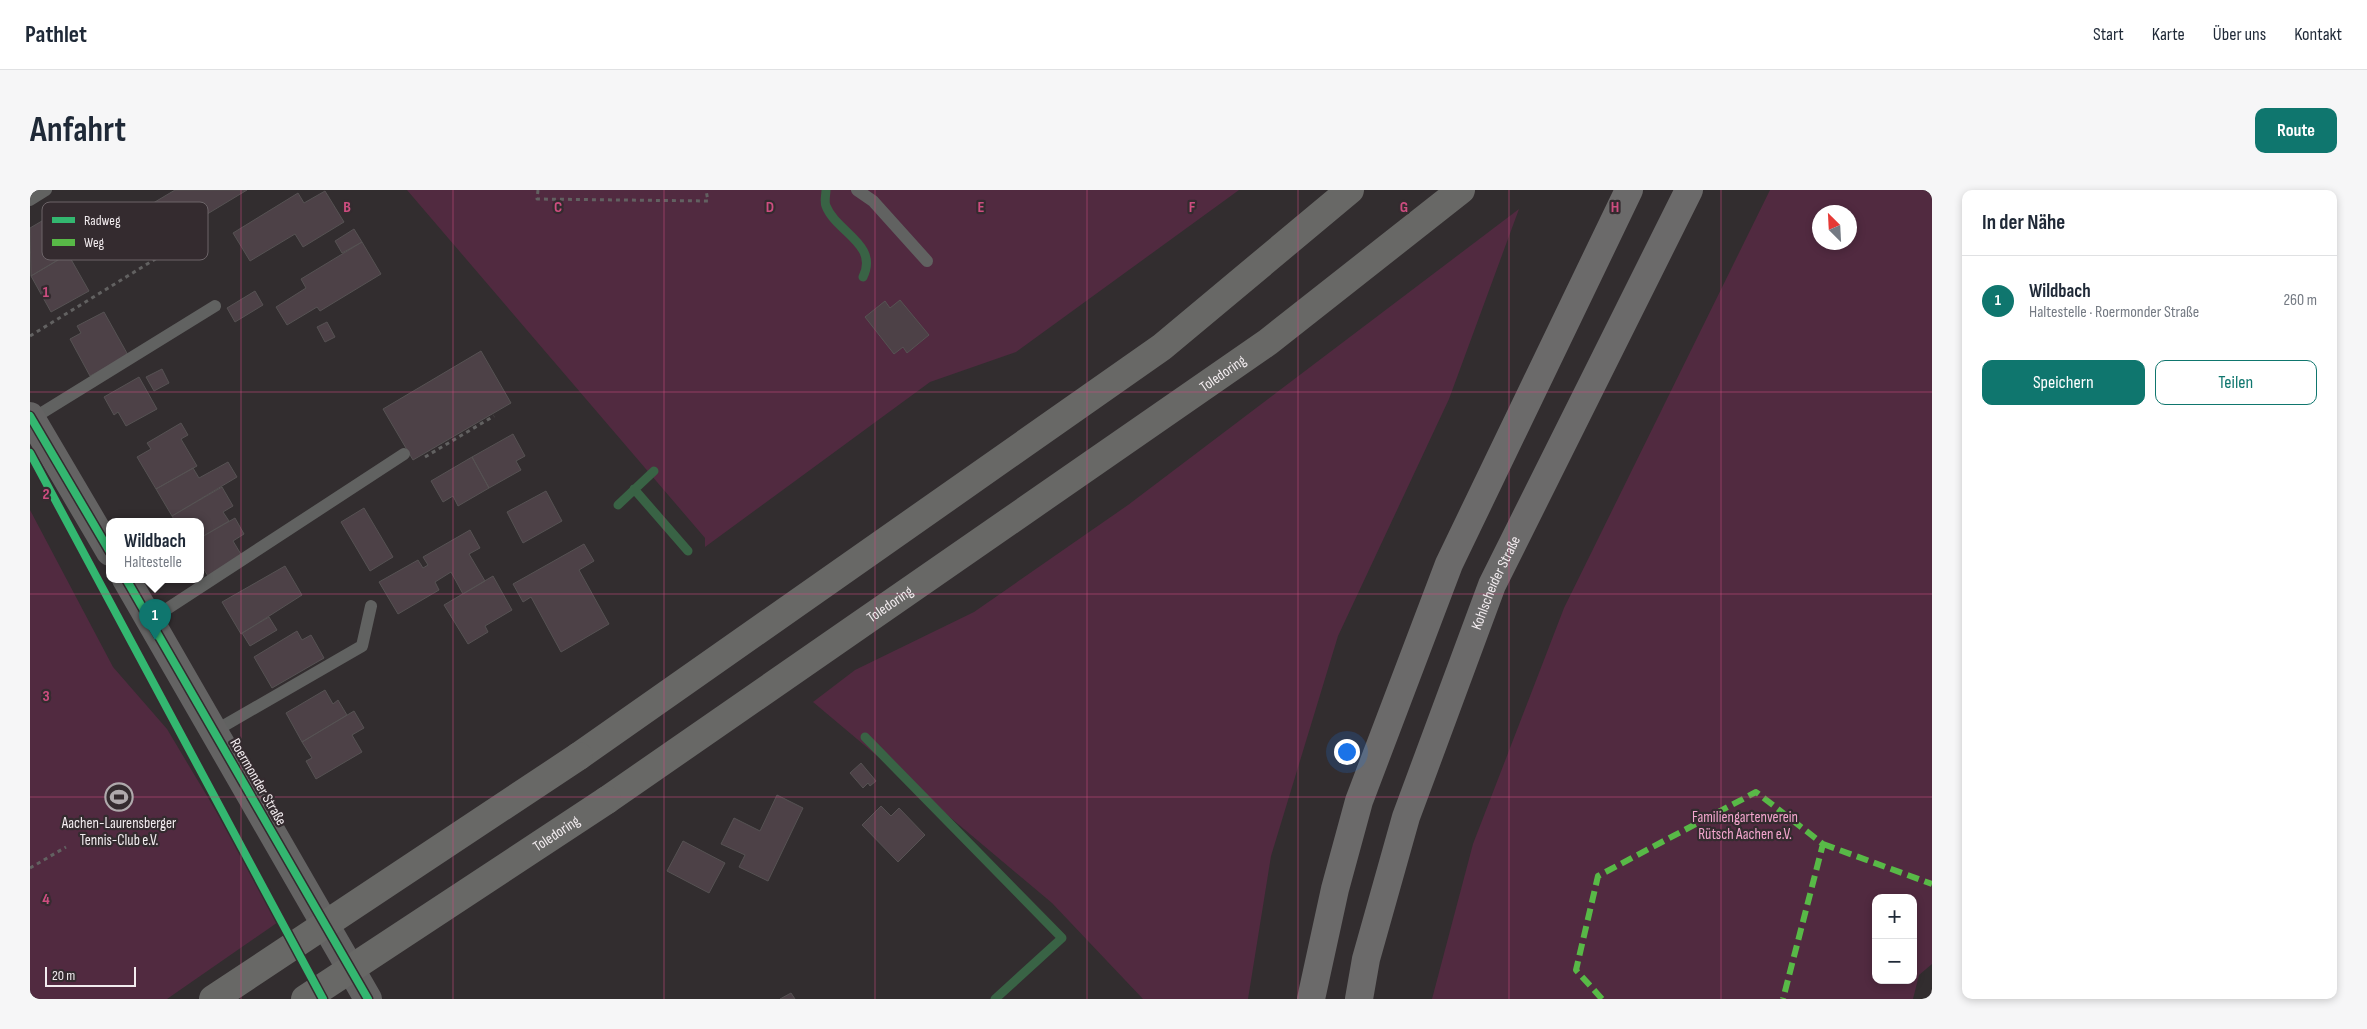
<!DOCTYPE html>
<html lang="de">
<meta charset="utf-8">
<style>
body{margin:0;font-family:"Sofia Sans Condensed",sans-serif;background:#f6f6f7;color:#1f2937}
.controls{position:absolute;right:15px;bottom:15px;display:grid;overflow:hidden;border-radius:10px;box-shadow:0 2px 8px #0003}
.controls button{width:45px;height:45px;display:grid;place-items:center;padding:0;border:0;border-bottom:1px solid #e0e1e3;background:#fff;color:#1f2937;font:25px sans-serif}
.compass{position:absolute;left:1782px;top:15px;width:45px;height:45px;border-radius:50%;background:#fff;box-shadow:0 2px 8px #0003;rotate:336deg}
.scale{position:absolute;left:15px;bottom:12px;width:91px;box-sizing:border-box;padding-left:5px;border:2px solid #f2ecef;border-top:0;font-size:14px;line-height:18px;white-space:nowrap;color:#f2ecef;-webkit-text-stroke:4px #342b2f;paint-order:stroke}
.you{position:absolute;left:1316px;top:561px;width:18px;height:18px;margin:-12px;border:4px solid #fff;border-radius:50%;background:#1a73e8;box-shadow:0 0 0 8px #1a73e833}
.badge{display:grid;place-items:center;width:32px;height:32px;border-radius:50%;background:#0f766e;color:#fff;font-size:16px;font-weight:700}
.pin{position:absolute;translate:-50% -41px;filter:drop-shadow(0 1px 2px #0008)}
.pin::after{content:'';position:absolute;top:26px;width:18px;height:15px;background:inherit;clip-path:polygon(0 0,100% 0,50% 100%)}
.popup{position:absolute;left:76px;top:328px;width:98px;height:65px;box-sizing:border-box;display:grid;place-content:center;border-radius:10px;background:#fff;filter:drop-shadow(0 1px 4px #0005);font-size:16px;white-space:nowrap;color:#747a83}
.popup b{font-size:19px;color:#1f2937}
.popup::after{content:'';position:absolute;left:50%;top:100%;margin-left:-10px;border:10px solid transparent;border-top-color:#fff}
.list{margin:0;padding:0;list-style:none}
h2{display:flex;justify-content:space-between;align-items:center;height:65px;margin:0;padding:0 20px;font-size:21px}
h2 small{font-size:16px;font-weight:400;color:#747a83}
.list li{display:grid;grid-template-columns:32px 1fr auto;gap:15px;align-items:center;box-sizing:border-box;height:90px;padding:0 20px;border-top:1px solid #e0e1e3}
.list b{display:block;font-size:19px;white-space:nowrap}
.list p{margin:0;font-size:16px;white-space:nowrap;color:#747a83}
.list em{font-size:16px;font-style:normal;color:#747a83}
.actions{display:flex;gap:10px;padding:15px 20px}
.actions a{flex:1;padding:11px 0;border:1px solid #0f766e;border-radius:10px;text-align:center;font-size:18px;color:#0f766e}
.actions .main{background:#0f766e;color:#fff}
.map{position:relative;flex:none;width:1902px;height:809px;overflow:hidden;border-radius:10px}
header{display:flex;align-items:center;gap:30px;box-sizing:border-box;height:70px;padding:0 25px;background:#fff;border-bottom:1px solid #e0e1e3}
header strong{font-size:24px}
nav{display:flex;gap:28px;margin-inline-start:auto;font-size:18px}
.intro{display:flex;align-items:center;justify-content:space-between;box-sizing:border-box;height:120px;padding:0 30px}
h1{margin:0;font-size:35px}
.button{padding:12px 22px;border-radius:10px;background:#0f766e;color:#fff;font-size:18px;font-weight:700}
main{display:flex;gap:30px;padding:0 30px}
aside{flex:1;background:#fff;border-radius:10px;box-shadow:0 2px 8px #0003}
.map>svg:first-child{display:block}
</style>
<header>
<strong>Pathlet</strong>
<nav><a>Start</a><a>Karte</a><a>Über uns</a><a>Kontakt</a></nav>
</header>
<div class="intro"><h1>Anfahrt</h1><a class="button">Route</a></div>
<main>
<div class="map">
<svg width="1902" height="809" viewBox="0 0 1902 809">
<rect width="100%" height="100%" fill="#322d2f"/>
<path fill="#512a40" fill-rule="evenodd" d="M377,0h832l-223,162 -86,30 -225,165v-9z
M1740,0h162v774l-13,11 -6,24h-481l41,-155 91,-236zM1790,22h30v30h-30zM1846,708h37v82h-37z
M1489,19l-70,190 -111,237 -67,220 -23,143h-105l-91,-96 -239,-201 42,-32 119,-58 154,-107z
M0,320l83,157 54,62 114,191 -114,79h-137z"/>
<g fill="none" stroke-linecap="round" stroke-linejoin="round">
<path stroke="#396345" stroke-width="9" d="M796,0c0,5 -2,11 0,16 10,26 53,38 37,71
M604,299l54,62
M588,315l36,-34
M835,547l197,201 -67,61"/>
</g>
<path fill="#4d4147" stroke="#565253" d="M145,0h72l-53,32 -10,-17 -47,28 -9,-15z
M295,1l19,31 -41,25 -8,-13 -45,27 -17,-28 65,-40 6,10z
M17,28l21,36 -37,22 -1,-48z
M324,39l8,13 -20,11 -7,-12z
M332,52l19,32 -61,37 -3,-4 -30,18 -11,-18 30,-19 -5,-9z
M38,64l21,37 -38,21 -20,-36z
M225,101l8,14 -28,17 -8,-14z
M870,110l29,35 -22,18 -4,-6 -9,7 -29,-37 20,-16 5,7z
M74,122l24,43 -38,21 -20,-37 11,-6 -4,-7z
M297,132l8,15 -10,5 -8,-15z
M451,161l30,52 -98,57 -30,-51z
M132,179l7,14 -15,8 -8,-14z
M109,187l18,32 -31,17 -8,-14 -4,3 -10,-18z
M151,233l7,12 -7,4 16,27 -41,23 -19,-32 14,-8 -4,-6z
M483,244l12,22 -9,5 5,9 -32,18 -17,-31z
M442,267l17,31 -31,18 -5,-10 -10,6 -12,-21z
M198,272l9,15 -65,39 -16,-27 37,-21 6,10z
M192,297l11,19 -10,6 6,9 -29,17v-17h-25l-3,-5z
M516,301l16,30 -39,22 -16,-31z
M334,318l29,49 -23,14 -29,-49z
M205,328l9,16 -11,7 9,15 -34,20 -8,-13v-25z
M440,340l10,18 -11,6 16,27 -22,13 -12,-22 -16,10 4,8 -41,24 -19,-32 39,-22 5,8 5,-3 -5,-8z
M554,354l10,17 -15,9 30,54 -48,28 -30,-55 -8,5 -10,-18z
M255,376l17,29 -61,39 -19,-32z
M463,386l19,34 -27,16 3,6 -20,12 -24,-39z
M239,427l8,13 -27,16 -8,-13z
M267,441l5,9 9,-5 13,23 -52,30 -18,-31z
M295,500l8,14 5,-4 9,15 -45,27 -16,-29z
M324,521l10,17 -12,7 10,17 -46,27 -10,-18 6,-3 -10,-16z
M831,573l15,18 -6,5 -2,-3 -5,5 -13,-15z
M747,605l26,13 -35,73 -29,-14 6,-12 -24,-11 13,-26 26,13z
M851,616l10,10 8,-8 26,27 -27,27 -36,-37z
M653,651l42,22 -16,30 -42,-22z
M761,803l4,6h-15z"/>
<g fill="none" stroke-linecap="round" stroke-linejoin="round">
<path stroke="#626161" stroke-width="3" stroke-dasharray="4 4" stroke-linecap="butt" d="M508,0l-1,9 171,2 -2,-11
M0,146l127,-78
M395,267l69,-41
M0,678l36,-21"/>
<path stroke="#616261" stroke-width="12" d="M827,0l16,11 54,60
M0,10l16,-10
M2,229l183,-113
M120,430l254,-166
M183,542l149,-86 9,-40"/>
<path stroke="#646363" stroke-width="28" d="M0,226l80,136
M96,389l242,420"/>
<g stroke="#6b6a6a" stroke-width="28">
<path d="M1281,809l24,-110 24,-88 90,-237 180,-374"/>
<path id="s1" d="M1329,809l7,-40 40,-142 86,-232 197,-395"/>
</g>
<g stroke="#686866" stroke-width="28">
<path d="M549,566l583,-409 188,-157"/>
<path id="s2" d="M577,610l661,-458 193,-152"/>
</g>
<g stroke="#686866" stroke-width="28">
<path d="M183,809l366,-243"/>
<path id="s3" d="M275,809l302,-199"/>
</g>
<path stroke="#58b947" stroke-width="6" stroke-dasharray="12 6" stroke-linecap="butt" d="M1793,654l109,40
M1572,809l-26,-29 22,-94 158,-84 67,52 -40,155"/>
<g stroke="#342b2f" stroke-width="11">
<path id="cycleway" d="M0,226l80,136
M0,263l293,546
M96,389l242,420"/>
</g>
<use href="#cycleway" stroke="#33b770" stroke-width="8"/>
</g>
<path fill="none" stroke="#ce4d80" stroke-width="1" stroke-opacity="0.55" d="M211,0v809M423,0v809M634,0v809M845,0v809M1057,0v809M1268,0v809M1479,0v809M1691,0v809M0,202h1902M0,404h1902M0,607h1902"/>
<defs>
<g id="stadium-ring" transform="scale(1.4375)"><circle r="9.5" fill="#342b2f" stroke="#afa9ac" stroke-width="1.5"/><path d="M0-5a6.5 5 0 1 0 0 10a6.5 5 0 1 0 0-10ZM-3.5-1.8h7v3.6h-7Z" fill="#afa9ac"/></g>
</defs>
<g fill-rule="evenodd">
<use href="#stadium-ring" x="89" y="607"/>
</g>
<g text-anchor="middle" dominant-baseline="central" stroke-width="4.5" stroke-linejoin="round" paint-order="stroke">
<g font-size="15" fill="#f2ecef" stroke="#342b2f">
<text stroke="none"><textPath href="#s2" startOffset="749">Toledoring</textPath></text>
<text stroke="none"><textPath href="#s1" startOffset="439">Kohlscheider Straße</textPath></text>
<text stroke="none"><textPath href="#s2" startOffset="344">Toledoring</textPath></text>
<text transform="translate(228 592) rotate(60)">Roermonder Straße</text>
<text stroke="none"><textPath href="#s3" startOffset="301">Toledoring</textPath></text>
</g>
<g font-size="15" fill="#f3a6ce" stroke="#342b2f">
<text x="1715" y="627">Familiengartenverein<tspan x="1715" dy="17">Rütsch Aachen e.V.</tspan></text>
</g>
<g font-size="15" fill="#f2ecef" stroke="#342b2f">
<text x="89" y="633">Aachen-Laurensberger<tspan x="89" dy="17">Tennis-Club e.V.</tspan></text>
</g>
</g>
<rect x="12" y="12" width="166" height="58" rx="8" fill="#342b2f" stroke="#6d6569" stroke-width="1"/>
<rect x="22" y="27" width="23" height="6" fill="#33b770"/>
<rect x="22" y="49" width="23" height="7" fill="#58b947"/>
<g font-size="14" fill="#f2ecef">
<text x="54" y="35">Radweg</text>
<text x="54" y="57">Weg</text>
</g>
<g font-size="16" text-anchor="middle" font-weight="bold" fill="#ce4d80" stroke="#342b2f" stroke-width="4.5" stroke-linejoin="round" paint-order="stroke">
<text x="317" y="22">B</text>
<text x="528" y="22">C</text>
<text x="740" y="22">D</text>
<text x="951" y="22">E</text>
<text x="1162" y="22">F</text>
<text x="1374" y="22">G</text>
<text x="1585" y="22">H</text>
<text x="16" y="107">1</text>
<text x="16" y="309">2</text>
<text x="16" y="511">3</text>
<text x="16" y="714">4</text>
</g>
</svg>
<div class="controls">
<button>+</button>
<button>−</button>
</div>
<svg class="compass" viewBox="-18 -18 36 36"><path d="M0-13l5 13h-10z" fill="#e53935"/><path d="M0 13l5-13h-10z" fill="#747a83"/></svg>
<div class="scale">20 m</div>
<div class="you"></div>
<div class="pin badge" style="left:125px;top:450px">1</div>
<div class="popup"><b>Wildbach</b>Haltestelle</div>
</div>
<aside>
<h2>In der Nähe<small></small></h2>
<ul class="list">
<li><span class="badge">1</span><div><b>Wildbach</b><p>Haltestelle · Roermonder Straße</p></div><em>260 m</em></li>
</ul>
<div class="actions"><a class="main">Speichern</a><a>Teilen</a></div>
</aside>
</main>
